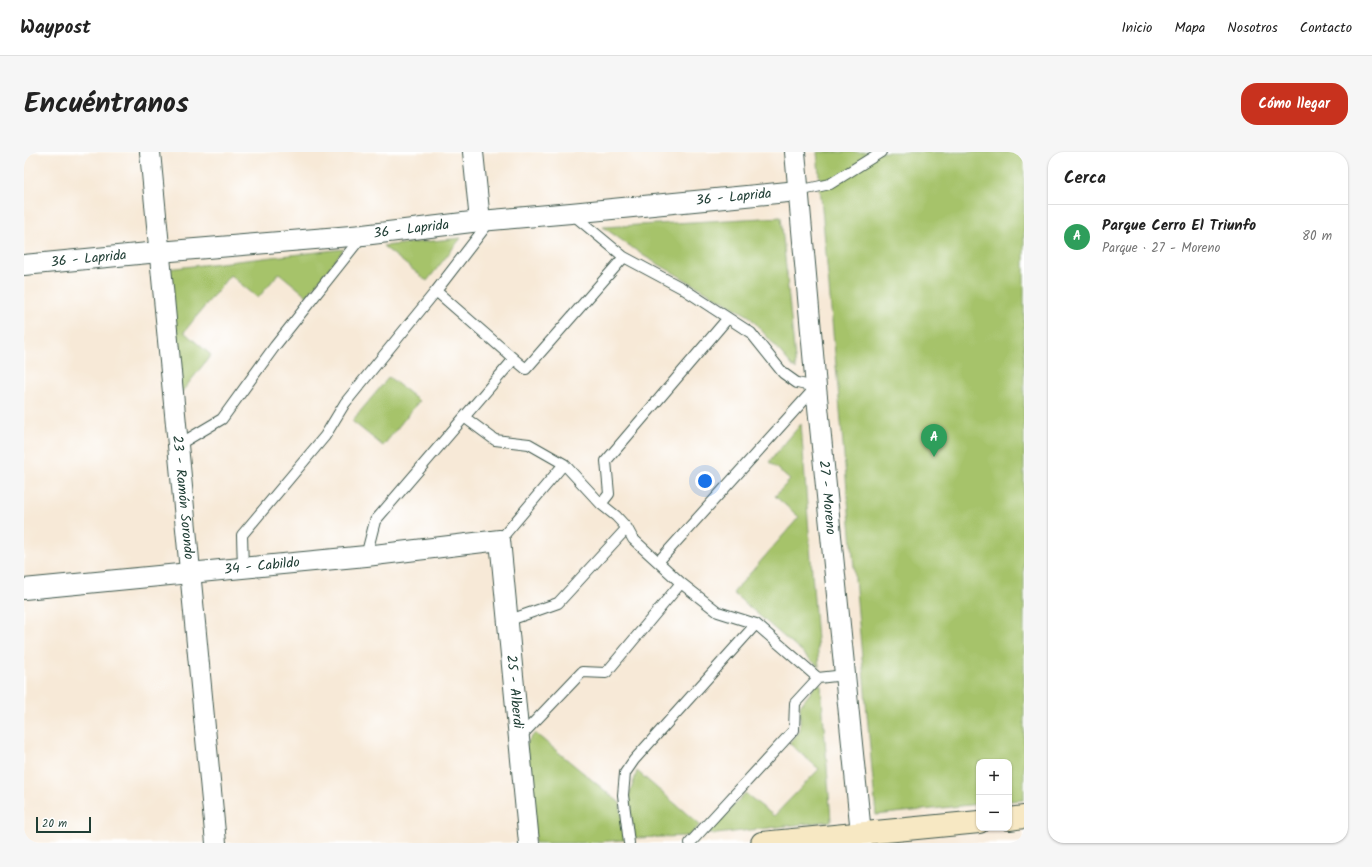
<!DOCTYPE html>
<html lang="es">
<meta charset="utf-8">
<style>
body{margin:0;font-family:Kalam,sans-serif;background:#f6f6f6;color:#222}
.controls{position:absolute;right:12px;bottom:12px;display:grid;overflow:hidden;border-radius:8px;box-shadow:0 1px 3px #0004}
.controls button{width:36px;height:36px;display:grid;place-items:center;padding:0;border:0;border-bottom:1px solid #e0e0e0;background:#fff;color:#222;font:20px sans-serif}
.scale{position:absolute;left:12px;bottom:10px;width:55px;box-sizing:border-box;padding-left:4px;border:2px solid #1f3d34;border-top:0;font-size:11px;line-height:14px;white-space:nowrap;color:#1f3d34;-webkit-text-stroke:3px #fff;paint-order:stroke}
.you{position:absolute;left:681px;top:329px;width:14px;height:14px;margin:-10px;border:3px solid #fff;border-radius:50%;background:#1a73e8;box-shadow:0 0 0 6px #1a73e833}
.badge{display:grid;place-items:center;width:26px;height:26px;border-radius:50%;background:#c8321e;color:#fff;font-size:13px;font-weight:700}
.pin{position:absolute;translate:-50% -33px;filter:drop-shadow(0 1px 2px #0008)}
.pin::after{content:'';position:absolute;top:21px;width:14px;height:12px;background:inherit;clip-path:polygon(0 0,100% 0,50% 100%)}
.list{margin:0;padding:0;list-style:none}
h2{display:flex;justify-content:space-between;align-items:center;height:52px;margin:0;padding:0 16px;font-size:17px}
h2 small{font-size:13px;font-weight:400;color:#767676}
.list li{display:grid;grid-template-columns:26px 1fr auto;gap:12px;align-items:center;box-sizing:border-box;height:64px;padding:0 16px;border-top:1px solid #e0e0e0}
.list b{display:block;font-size:15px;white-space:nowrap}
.list p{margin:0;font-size:13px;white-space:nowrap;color:#767676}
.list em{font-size:13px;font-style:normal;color:#767676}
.map{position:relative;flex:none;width:1000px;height:691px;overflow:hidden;border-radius:16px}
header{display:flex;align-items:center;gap:24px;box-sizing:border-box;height:56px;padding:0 20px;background:#fff;border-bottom:1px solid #e0e0e0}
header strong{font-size:19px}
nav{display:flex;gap:22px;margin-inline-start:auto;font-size:14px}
.intro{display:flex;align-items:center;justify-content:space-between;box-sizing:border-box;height:96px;padding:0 24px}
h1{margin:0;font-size:28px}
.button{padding:10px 18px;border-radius:16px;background:#c8321e;color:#fff;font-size:14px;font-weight:700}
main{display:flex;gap:24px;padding:0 24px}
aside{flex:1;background:#fff;border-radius:16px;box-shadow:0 1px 3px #0004}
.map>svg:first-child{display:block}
</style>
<header>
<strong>Waypost</strong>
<nav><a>Inicio</a><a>Mapa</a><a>Nosotros</a><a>Contacto</a></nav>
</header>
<div class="intro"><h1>Encuéntranos</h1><a class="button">Cómo llegar</a></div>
<main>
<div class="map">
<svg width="1000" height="691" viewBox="0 0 1000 691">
<rect width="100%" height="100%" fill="#fff"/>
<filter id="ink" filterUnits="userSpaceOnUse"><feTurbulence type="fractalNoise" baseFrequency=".025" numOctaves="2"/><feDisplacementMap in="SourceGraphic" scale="8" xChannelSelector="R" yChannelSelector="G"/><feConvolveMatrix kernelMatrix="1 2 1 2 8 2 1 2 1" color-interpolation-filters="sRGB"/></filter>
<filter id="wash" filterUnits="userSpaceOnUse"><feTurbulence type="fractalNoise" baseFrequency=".012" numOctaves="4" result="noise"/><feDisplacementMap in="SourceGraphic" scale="16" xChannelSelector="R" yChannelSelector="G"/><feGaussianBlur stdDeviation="0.9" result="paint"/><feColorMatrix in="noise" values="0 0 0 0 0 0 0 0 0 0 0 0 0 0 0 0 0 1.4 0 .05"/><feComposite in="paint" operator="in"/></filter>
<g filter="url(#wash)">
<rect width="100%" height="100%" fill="#f7e9d7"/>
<path fill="#a6c36b" stroke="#628050" d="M793,0h207v648l-15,1v-39h-30v42l-103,11z
M757,65l15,153 -47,-54 -105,-60 -41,-29z
M437,86l-34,43 -44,-35z
M320,97l-37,47 -28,-23 -21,25 -28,-23 -46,57 27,23 -34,43 -11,-129z
M365,225l30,24 -36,45 -31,-25z
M777,272l18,243 -86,-74 66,-76 -24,-21 15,-16 -21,-18z
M793,532l4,1 10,136 -115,13 -8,-1 37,-40 29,23 45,-47 -30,-26 11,-12v-25z
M511,581l85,70 5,37 -44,3h-46l-10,-98z
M613,619l63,54 -11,11 -54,2 -7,-39z"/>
</g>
<g filter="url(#ink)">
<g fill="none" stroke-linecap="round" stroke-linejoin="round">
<g stroke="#3f574c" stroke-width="12">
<path id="lane" d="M774,39l32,-7 51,-32
M547,61l53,44 58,31 69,45 32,40 14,10 19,4
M412,139l78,68
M440,265l31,23 34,4 35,20 37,40 15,12 11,12 6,11 48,44 37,29 38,12 62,54 27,-3
M154,293l44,-26 53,-73 88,-111
M577,352l8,-10 -3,-33 122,-143
M476,388l64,-76
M342,404l9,-35 139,-162 12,10 98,-112
M634,410l157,-174
M219,416l-1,-33 83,-99 20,-33 91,-112 54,-70
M483,469l51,-18 69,-75
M495,586l63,-66 24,1 75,-90
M605,691l-6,-48 2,-22 9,-13 122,-136
M666,691l104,-113 1,-27 23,-25"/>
</g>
<g stroke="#3f574c" stroke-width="22">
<g id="street">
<path id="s1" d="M126,0l66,691"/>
<path d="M449,0l7,69"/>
<path id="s2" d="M771,0l21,235 46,456"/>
<path id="s3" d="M0,113l135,-13 204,-17 117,-14 91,-8 227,-22"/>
<path id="s4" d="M0,437l342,-33 134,-16 29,303"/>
</g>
</g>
<g stroke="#3f574c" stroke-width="24">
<path id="secondary" d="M985,667l15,-2
M738,691l217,-21"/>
</g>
<use href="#lane" stroke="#fff" stroke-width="10"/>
<use href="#street" stroke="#fff" stroke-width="20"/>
<use href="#secondary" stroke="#f7e8c3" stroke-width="22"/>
</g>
</g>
<g text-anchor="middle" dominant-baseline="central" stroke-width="3" stroke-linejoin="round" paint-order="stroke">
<g font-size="14" fill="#1f3d34" stroke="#fff">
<text stroke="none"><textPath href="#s3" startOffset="713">36 - Laprida</textPath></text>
<text stroke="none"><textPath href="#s3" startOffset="389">36 - Laprida</textPath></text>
<text stroke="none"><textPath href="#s3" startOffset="65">36 - Laprida</textPath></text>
<text stroke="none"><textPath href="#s1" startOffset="347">23 - Ramón Sorondo</textPath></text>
<text stroke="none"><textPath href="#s2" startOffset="347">27 - Moreno</textPath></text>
<text stroke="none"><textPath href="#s4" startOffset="239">34 - Cabildo</textPath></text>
<text stroke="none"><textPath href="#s4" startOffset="631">25 - Alberdi</textPath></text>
</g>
</g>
</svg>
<div class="controls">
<button>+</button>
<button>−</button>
</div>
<div class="scale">20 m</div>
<div class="you"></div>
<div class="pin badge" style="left:910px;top:305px;background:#2e9e5b">A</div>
</div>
<aside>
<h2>Cerca<small></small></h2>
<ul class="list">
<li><span class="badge" style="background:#2e9e5b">A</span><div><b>Parque Cerro El Triunfo</b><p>Parque · 27 - Moreno</p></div><em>80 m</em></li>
</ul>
</aside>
</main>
